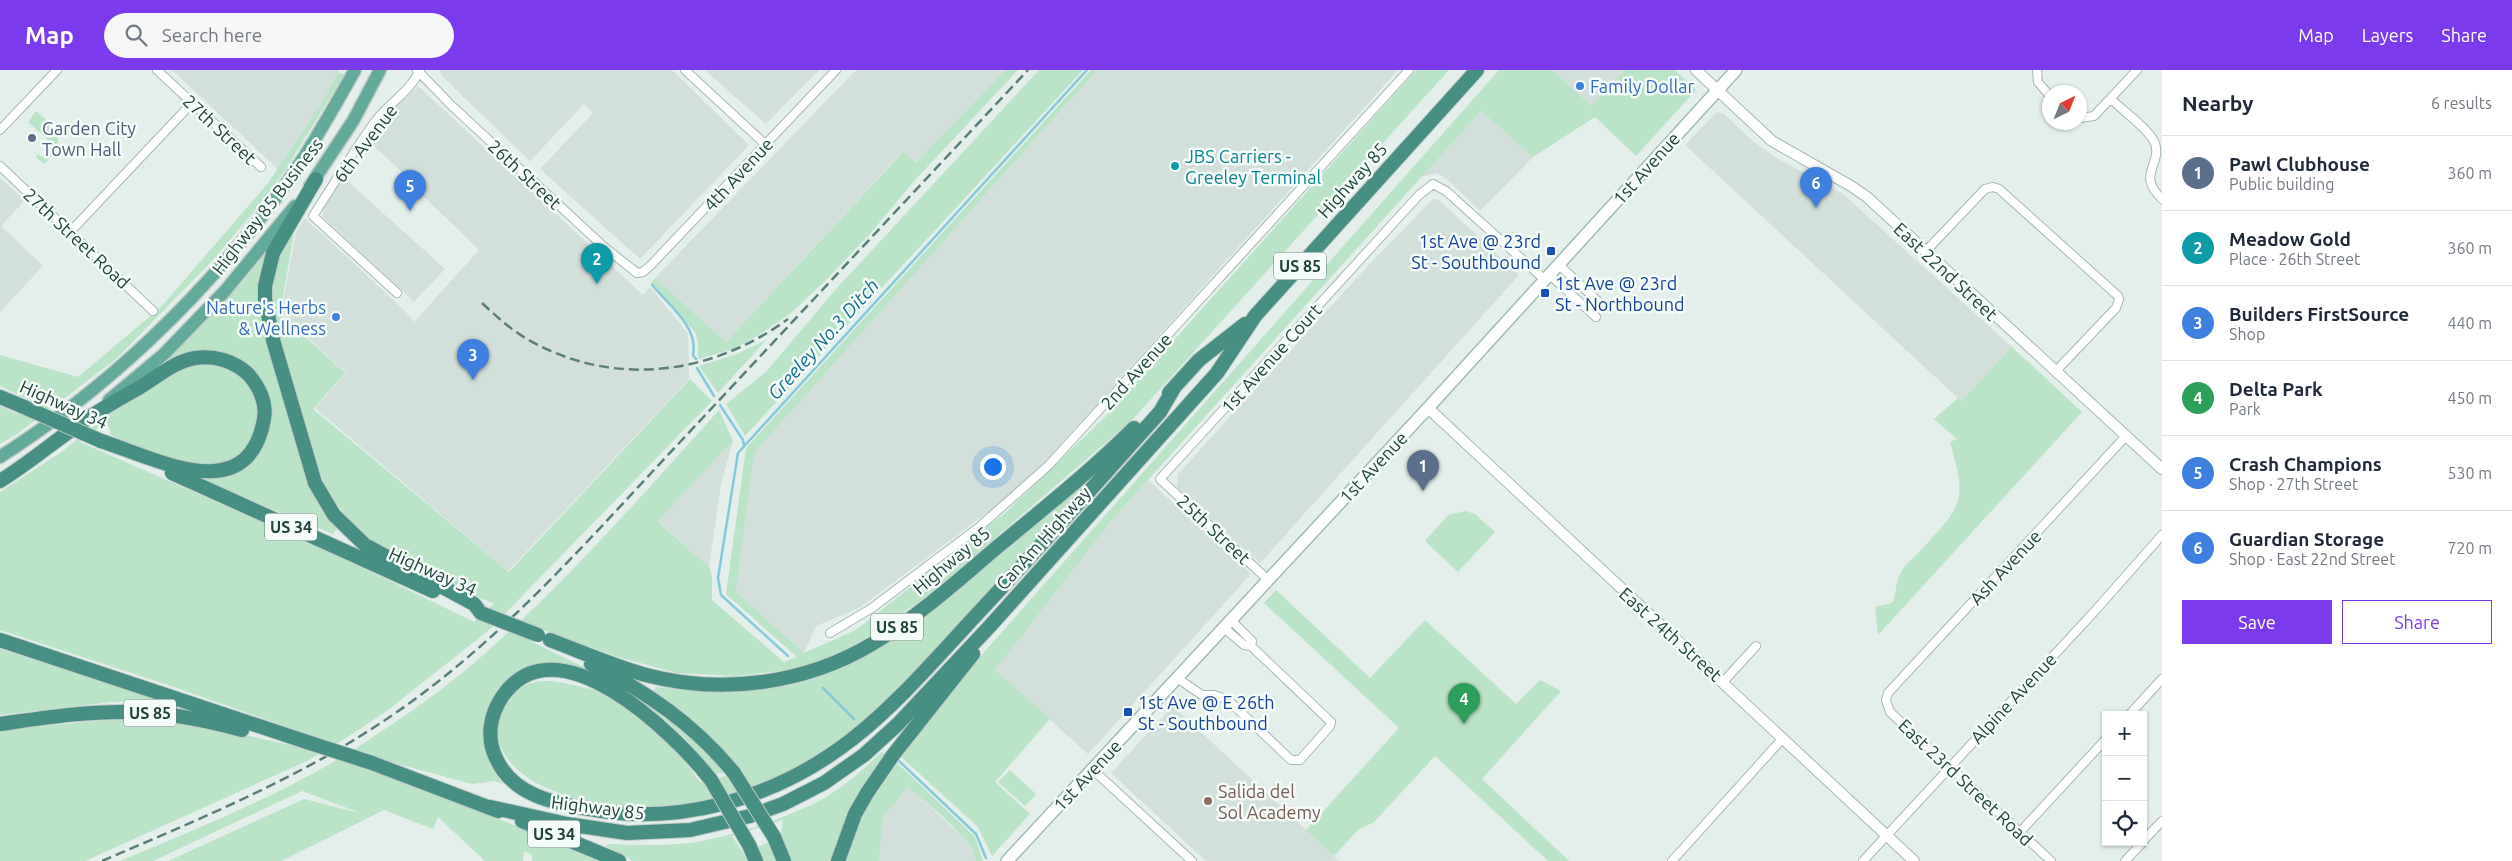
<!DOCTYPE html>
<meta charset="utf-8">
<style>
body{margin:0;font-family:Ubuntu,sans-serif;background:#f6f6f7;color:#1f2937}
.controls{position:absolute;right:15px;bottom:15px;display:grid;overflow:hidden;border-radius:0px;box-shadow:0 1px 4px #0004}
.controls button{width:45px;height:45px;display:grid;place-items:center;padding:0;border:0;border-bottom:1px solid #e0e1e3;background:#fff;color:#1f2937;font:25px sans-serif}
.compass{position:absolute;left:2042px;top:15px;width:45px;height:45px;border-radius:50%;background:#fff;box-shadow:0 1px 4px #0004;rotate:43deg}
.you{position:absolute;left:992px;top:396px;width:18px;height:18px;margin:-12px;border:4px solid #fff;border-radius:50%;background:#1a73e8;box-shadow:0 0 0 8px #1a73e833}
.badge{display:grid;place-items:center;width:32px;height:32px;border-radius:50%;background:#7c3aed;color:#fff;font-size:16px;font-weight:700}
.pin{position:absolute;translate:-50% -41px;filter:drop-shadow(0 1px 2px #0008)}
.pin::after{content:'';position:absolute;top:26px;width:18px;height:15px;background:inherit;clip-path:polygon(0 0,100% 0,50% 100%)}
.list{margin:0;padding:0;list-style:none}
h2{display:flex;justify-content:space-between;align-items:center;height:65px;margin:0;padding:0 20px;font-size:21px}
h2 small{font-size:16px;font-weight:400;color:#747a83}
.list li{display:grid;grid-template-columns:32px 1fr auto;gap:15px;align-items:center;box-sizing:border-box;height:75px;padding:0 20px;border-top:1px solid #e0e1e3}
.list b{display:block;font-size:19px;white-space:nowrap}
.list p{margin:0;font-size:16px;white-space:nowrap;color:#747a83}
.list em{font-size:16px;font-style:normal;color:#747a83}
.actions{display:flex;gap:10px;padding:15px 20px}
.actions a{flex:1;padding:11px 0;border:1px solid #7c3aed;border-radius:0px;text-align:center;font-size:18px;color:#7c3aed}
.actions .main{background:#7c3aed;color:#fff}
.icon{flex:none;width:28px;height:28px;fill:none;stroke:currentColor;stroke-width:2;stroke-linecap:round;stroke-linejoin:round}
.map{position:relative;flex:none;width:2162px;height:791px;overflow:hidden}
header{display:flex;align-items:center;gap:30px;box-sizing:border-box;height:70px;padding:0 25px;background:#7c3aed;color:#fff}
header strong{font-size:24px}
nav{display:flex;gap:28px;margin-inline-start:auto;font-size:18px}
.search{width:350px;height:45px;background:#f6f6f7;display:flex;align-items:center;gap:12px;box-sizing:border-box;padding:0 18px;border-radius:28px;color:#747a83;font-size:19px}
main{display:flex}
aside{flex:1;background:#fff}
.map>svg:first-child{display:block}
</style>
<header>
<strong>Map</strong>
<div class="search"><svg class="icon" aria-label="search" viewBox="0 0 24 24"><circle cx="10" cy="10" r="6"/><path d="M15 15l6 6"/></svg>Search here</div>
<nav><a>Map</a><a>Layers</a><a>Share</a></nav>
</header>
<main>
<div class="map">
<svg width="2162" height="791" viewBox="0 0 2162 791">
<rect width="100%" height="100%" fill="#e4efeb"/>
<path fill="#d2dfda" d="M172,0h167l-18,34 -42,66z
M439,0h233l77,75 -109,114 -100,-90 53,-56 -9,-9 -54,57 -88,-85z
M705,0h114l-53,54z
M856,0h149l-89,93 -14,-11 -176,190 -71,-64z
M1097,0h301l-353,392 -49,44 -137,102 -43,18 -12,27 -68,-61 18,-139z
M1552,0h73l-34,37z
M418,16l225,209 7,-8 38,47 1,45 -181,192 -193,-163 31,-35 -65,-60 15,-81 9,-14 100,93 9,11 65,-72 -71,-69 2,-2 -44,-40 16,-19z
M1481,41l52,46 -53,54 -32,-31 -12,-7 -15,4z
M1717,42l7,2 30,28 21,15 68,37 169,153 -51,54 -276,-256z
M342,106l103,93 -31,33 -91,-85v-12z
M0,108l25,22 -24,26 42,40 -43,46z
M1433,129l6,1 80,75 -259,288 -83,-75 1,-14 187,-205z
M733,371l-12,43 -12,83 -52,-47z
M1148,410l103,94 -163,180 -94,-84 116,-148z
M1173,636l133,124 33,31h-133l-95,-88z
M907,716l55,50 14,20v5h-97l4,-44z"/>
<path fill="#bae3c7" d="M1005,0h13l-103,110 -45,54 -44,46 -35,33 -32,22 -28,15 -33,9v-16l-3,-11 -44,-49 4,-5 71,64 177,-190 13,11z
M1039,0h44l-338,366 -19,-32 40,-32 70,-83z
M1091,0h6l-343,383 -18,139 68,61 52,-23 149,-117 101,-97 310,-346h33l-316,349 -203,175 -67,46 -27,15 -31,11 -17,4 -52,6 -59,-3 -59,-16 -75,-27 -11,12 56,27c-18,-3 -48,-5 -65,3 -42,20 -49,79 -20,112l-8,-3 -23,3 -92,-25 -16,9 121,45 113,48h-66v-6l-8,-4 -1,10h-38l-47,-44 -5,12 -49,-19 -103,51h-113l136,-62 59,15 -61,-23 -149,70h-33c86,-36 175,-71 253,-124 29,-19 58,-39 84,-60 94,-77 181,-177 262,-267l14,31 -76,80 52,46 3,9v24l72,62 13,-5 -71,-63 20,-146z
M1499,0h53l39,36 34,-36h50l21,20 -60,66 -41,-39 -62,40 -52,-46 -371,411 -115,148 55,49 -55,63 35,32 -38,42 -14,-29 -78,-71 63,-80z
M338,2l6,3 -60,97 -22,30 -50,59 -96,98 -99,75 -17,10v-38l17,8 13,-14 -30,-14v-31l78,22 83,-70 107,-124 53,-79z
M36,41l18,16 -2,6 5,4 3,10 -2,2 -30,-27z
M50,74l5,8 -11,12 -8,-7 2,-3 4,3 4,-1 3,-4 -3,-4z
M306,137l2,2 -14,23 -14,82 65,59 -32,36 196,163 181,-193 22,22 -223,229 -101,80 -34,23 -45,27 -224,101h-85v-131l141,-13c53,4 105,19 157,30l17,-10 -141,-50 -174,-57v-138l60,-39 40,-32 63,-44 27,-13 18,-1 17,3 14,7 10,10 7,14 3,15 -5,23 -12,19 -12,10 -46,2 -73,-31 -3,-11h-5l-23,18 253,111 141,69 20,-18 -52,-24 -77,-43 -37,-42 -12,-35 -43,-145 -4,-32 4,-19z
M267,180l-9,30 5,47 43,150 12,25 19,26 -4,6 -126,-52 1,-5 24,-3 14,-8 24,-54 -46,-59 -20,-3 -40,15 -2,-2 23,-24 2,2 57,-60z
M766,270l-48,53 -19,-27 38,-12z
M2012,277l70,65 -204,223 -3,-28 17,-4c5,-9 3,-21 8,-29 4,-9 14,-16 20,-23 42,-46 48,-47 30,-109l7,-3 -23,-20 24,-21 3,3z
M1088,410l1,3 -205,221c-30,26 -64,50 -99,70 -14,8 -30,12 -46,17 -62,19 -117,23 -180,2 -27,-9 -58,-29 -62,-60 -2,-13 9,-27 16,-37 11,-16 34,-17 51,-13 12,3 25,5 37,9 39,15 76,57 99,90l43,-10 -37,-40 -52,-42 2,-3c49,6 102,8 150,-6 67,-18 122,-68 174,-111 36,-30 72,-60 108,-90z
M1465,441l10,3 20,18 -37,40 -33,-31 23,-26z
M1276,520l94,88 55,-58 91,84 24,-24 21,11 -79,88 87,82h-21l-113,-105 -61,66 -16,8 -24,26 -28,-26 93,-102 -135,-125z
M0,579l151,48v4l-40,1 -111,13z
M612,608l82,57 33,37 -12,2 -29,-35 -21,-19 -55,-39z
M882,682l4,2c-23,36 -42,66 -54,107h-40l-11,-25 2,-16 -51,16 16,25h-115l-27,-15 2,-2c27,1 54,2 80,-1 37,-4 106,-27 138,-46 21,-12 38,-29 56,-45z
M897,693l78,74 8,24h-7c1,-20 -53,-61 -69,-74l-24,30 -4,44h-35l21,-51z
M1010,700l26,24 -11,12 -27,-24z
M770,772l8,19h-15l-5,-14z"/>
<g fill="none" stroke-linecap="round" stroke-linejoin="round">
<path stroke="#86c9da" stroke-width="2.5" d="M652,215c16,19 47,42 41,70l3,4
M697,298l17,28
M720,335l23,35 1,5
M788,586l-67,-61 -3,-17 20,-125 349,-383
M823,618l31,31
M899,691l77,73 10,24"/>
<g stroke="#a5b8b3" stroke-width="10">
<path id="minor" d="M157,0l104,97
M417,0l35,36 151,140 34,27 6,-1 8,-7 185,-195
M685,0l80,74
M2037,0l1,12 12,14
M2111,29c11,11 38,30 44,44 7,23 -19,31 7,56
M2080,48l14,-2 43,-46
M0,60l57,-60
M0,96l153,145
M70,162l122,-129
M1925,182l60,-63 8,-2 6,2 119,107 1,3 -3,9 -60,63
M1558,194l46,43
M1549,204l47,43
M397,223l-84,-77c21,-32 41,-66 64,-97 14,-17 34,-29 43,-49
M1267,509l-107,-100 259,-284 14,-11 13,7 98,88
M1223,557l21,18 7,1 1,-5 -22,-22
M830,563l42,-25 62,-47 44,-33 71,-63 360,-395
M1177,608l25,17h12l14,5 63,60h9l30,-34 1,-4 -80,-76
M1723,612l33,-36
M2129,645l33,-36
M1092,699l100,92
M2020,762l86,-93
M2143,771l19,-20
M1672,791l111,-123
M1863,791l231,-249 68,-77
M2051,791l-161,-149 -4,-12 2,-7 238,-257
M2125,791l18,-19"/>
</g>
<g stroke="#a5b8b3" stroke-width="12">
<path id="tertiary" d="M1696,0l76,71 79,45 16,11 295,272
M1428,338l486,453"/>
</g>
<g stroke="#a1bcb4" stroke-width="14">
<path id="secondary" d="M1007,791l421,-453 308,-338"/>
</g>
<g stroke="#c1cac8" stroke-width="15">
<path id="primary" d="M310,116l43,-65 27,-51
M109,330l55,-46 61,-63 70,-85
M0,387c106,-68 200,-157 275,-258 30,-40 55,-85 80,-129"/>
</g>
<g stroke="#c1cac8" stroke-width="16">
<path id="trunk" d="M316,109l-43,74 -8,33v13l8,41 42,143 19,32 31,30 109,59 7,9
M1169,323l30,-33 46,-36
M0,327l24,10
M172,403l261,118
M0,411c31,-19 59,-44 90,-64 16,-11 35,-21 52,-31 16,-10 34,-25 53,-28 19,-3 39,3 53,16 11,12 19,29 16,45 -16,91 -109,39 -163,22
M0,570l307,102
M550,570c32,12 63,26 96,35 75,20 159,9 226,-31 42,-25 80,-58 117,-90 49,-41 100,-81 145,-126
M591,594c56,28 103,60 143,109
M0,654c43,-6 86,-13 129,-12 38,0 76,8 113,18
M372,693l126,48
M711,710c-36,-46 -155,-163 -209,-83 -12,18 -16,41 -6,61 16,37 57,45 93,51 45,9 89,6 133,-5 120,-32 177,-106 257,-192 62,-66 121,-133 181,-200l14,-24
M490,737l77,17 60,9 63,-3 60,-14 33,-12 41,-21 40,-28 34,-31 92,-98 227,-253 38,-57 222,-246
M522,751l97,40
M774,767l10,24
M749,775l7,16
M838,791l17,-47 12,-21 26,-38 80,-101"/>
</g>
<use href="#minor" stroke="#fff" stroke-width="8"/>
<use href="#tertiary" stroke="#fff" stroke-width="10"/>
<use href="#secondary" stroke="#fff" stroke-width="11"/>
<use href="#primary" stroke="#63aa9b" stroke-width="12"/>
<use href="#trunk" stroke="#468f82" stroke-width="14"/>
<path stroke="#5b7f77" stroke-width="2.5" stroke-dasharray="10 5" stroke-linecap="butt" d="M482,233c14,13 28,26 45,36 85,49 183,37 261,-20
M102,791c95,-41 191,-80 277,-137 116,-75 208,-183 302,-283 116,-124 231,-247 347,-371"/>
<g stroke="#c1cac8" stroke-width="16" stroke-linecap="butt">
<path id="trunk-bridge" d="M24,337l77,34
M481,543l57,22
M307,672l65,21
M734,703l40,64
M711,710l38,65"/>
</g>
<use href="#trunk-bridge" stroke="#468f82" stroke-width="14"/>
</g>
<g fill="#3f7fe0" stroke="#f5fbf8" stroke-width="2">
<circle cx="1580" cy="16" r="5"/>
<circle cx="336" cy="247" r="5"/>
</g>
<circle fill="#5c6f8a" stroke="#f5fbf8" stroke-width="2" cx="32" cy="68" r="5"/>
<circle fill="#0f9aa8" stroke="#f5fbf8" stroke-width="2" cx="1175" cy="96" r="5"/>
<g fill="#1a4fb4" stroke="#f5fbf8" stroke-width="2">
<rect x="1546" y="176" width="10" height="10" rx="2.5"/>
<rect x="1540" y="218" width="10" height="10" rx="2.5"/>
<rect x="1123" y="637" width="10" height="10" rx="2.5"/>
</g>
<circle fill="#8d6e63" stroke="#f5fbf8" stroke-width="2" cx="1208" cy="731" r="5"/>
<g text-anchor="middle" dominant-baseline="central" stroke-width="5" stroke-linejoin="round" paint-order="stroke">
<g fill="#f5fbf8" stroke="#607a74" stroke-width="1">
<rect x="1274" y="182.5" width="52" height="27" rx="4"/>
<rect x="265" y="443.5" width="52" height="27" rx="4"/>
<rect x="871" y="543.5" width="52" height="27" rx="4"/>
<rect x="124" y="629.5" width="52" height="27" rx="4"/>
<rect x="528" y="750.5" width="52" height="27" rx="4"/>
</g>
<g font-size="16" font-weight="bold" fill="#20433c">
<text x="1300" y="196">US 85</text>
<text x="291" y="457">US 34</text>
<text x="897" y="557">US 85</text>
<text x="150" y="643">US 85</text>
<text x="554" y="764">US 34</text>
</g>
<g font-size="18" fill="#366cbe" stroke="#f5fbf8" text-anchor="start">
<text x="1590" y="16">Family Dollar</text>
<text x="326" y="237" text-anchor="end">Nature's Herbs<tspan x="326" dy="21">&amp; Wellness</tspan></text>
</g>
<g font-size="18" fill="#4e5e75" stroke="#f5fbf8" text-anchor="start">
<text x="42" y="58">Garden City<tspan x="42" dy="21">Town Hall</tspan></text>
</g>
<g font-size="18" fill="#20433c" stroke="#f5fbf8">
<text transform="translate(220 59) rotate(43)">27th Street</text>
<text transform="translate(365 73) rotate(-53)">6th Avenue</text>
<text transform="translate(1646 98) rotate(-48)">1st Avenue</text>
<text transform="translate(525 104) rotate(43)">26th Street</text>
<text transform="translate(738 104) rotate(-47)">4th Avenue</text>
<text transform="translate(1352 110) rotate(-48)">Highway 85</text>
<text transform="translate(267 136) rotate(-52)">Highway 85 Business</text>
<text transform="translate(77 168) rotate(43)">27th Street Road</text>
<text transform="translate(1946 201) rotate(43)">East 22nd Street</text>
<text transform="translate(1271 288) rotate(-48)">1st Avenue Court</text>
<text transform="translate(1136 301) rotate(-48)">2nd Avenue</text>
<text transform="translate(64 334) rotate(24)">Highway 34</text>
<text transform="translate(1373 397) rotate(-47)">1st Avenue</text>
<text transform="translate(1214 459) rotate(43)">25th Street</text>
<text transform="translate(1043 468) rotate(-48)">CanAm Highway</text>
<text transform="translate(951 490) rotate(-40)">Highway 85</text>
<text transform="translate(2005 497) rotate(-47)">Ash Avenue</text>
<text transform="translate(433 501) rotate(24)">Highway 34</text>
<text transform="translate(1671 564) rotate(42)">East 24th Street</text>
<text transform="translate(2013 628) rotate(-47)">Alpine Avenue</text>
<text transform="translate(1087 705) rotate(-47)">1st Avenue</text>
<text transform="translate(1966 712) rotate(43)">East 23rd Street Road</text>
<text transform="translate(598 737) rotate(7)">Highway 85</text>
</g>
<g font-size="18" fill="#0d838f" stroke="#f5fbf8" text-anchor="start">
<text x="1185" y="86">JBS Carriers -<tspan x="1185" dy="21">Greeley Terminal</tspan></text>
</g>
<g font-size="18" fill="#164399" stroke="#f5fbf8" text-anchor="start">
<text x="1541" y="171" text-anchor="end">1st Ave @ 23rd<tspan x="1541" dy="21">St - Southbound</tspan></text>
<text x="1555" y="213">1st Ave @ 23rd<tspan x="1555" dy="21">St - Northbound</tspan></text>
<text x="1138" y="632">1st Ave @ E 26th<tspan x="1138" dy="21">St - Southbound</tspan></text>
</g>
<g font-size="18" fill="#785e54" stroke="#f5fbf8" text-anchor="start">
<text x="1218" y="721">Salida del<tspan x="1218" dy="21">Sol Academy</tspan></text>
</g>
<g font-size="19" font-style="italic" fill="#126f88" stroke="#f5fbf8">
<text transform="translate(823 269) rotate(-48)">Greeley No.3 Ditch</text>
</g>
</g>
</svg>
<div class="controls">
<button>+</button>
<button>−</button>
<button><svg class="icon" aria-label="locate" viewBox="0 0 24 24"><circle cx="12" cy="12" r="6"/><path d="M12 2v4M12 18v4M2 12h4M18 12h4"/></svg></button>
</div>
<svg class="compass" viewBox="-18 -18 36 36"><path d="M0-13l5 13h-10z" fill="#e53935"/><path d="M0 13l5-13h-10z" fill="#747a83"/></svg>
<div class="you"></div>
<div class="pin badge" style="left:1423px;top:421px;background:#5c6f8a">1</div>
<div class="pin badge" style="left:597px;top:214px;background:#0f9aa8">2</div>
<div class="pin badge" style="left:473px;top:310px;background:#3f7fe0">3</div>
<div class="pin badge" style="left:1464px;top:654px;background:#2e9e5b">4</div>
<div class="pin badge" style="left:410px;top:141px;background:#3f7fe0">5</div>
<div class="pin badge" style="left:1816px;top:138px;background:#3f7fe0">6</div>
</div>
<aside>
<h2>Nearby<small>6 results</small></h2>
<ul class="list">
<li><span class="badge" style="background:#5c6f8a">1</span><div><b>Pawl Clubhouse</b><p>Public building</p></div><em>360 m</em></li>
<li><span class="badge" style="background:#0f9aa8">2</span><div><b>Meadow Gold</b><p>Place · 26th Street</p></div><em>360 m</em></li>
<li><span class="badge" style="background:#3f7fe0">3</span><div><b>Builders FirstSource</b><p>Shop</p></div><em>440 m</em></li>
<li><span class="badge" style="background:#2e9e5b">4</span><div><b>Delta Park</b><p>Park</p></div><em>450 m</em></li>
<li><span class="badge" style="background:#3f7fe0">5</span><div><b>Crash Champions</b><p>Shop · 27th Street</p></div><em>530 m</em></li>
<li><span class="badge" style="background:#3f7fe0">6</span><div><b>Guardian Storage</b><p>Shop · East 22nd Street</p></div><em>720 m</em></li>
</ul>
<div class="actions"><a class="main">Save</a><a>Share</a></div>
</aside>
</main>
